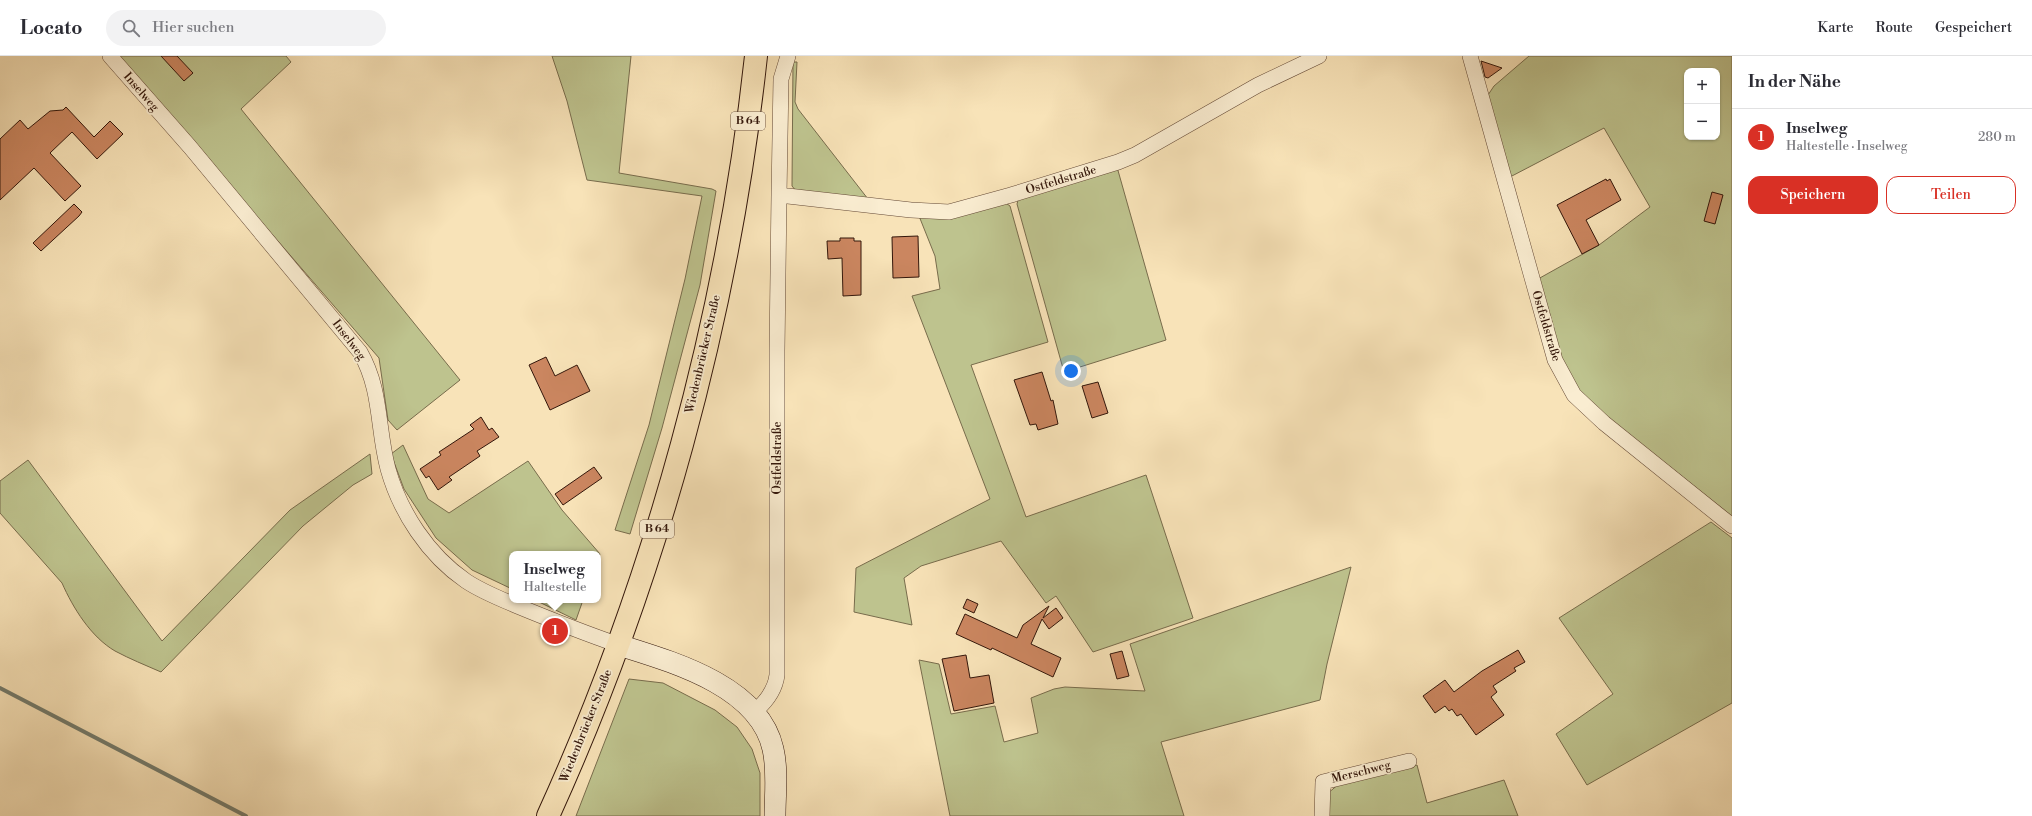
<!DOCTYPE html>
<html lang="de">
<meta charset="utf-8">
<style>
body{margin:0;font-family:"Libre Bodoni",serif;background:#f2f2f3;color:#2b2b33}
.controls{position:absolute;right:12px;top:12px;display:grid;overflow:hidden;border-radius:8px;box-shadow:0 1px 3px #0004}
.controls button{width:36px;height:36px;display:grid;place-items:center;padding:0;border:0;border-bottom:1px solid #e1e1e2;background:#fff;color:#2b2b33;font:20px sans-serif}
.you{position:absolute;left:1071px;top:315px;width:14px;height:14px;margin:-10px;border:3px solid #fff;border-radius:50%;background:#1a73e8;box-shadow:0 0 0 6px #1a73e833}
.badge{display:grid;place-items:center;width:26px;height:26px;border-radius:50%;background:#d93025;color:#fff;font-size:13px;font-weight:700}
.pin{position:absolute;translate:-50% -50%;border:2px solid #fff;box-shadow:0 1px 4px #0006}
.popup{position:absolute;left:509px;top:495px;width:92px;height:52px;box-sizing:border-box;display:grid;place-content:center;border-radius:8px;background:#fff;filter:drop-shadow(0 1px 3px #0005);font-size:13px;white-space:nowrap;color:#7c7c81}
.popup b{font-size:15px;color:#2b2b33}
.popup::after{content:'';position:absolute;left:50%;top:100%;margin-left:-8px;border:8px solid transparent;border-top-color:#fff}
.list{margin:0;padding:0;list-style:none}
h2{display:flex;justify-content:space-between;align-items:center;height:52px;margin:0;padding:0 16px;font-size:17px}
h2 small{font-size:13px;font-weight:400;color:#7c7c81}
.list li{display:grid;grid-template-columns:26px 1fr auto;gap:12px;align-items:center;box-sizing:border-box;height:56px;padding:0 16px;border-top:1px solid #e1e1e2}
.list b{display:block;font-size:15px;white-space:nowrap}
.list p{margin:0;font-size:13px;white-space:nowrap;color:#7c7c81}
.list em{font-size:13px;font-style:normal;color:#7c7c81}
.actions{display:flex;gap:8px;padding:12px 16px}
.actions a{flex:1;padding:9px 0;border:1px solid #d93025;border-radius:12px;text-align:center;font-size:14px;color:#d93025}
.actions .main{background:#d93025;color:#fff}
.icon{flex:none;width:22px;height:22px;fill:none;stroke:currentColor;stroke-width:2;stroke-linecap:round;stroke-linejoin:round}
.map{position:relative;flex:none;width:1732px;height:760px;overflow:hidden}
header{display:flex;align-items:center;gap:24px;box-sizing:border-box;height:56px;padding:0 20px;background:#fff;border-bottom:1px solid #e1e1e2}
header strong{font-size:19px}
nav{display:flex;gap:22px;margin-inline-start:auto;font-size:14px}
.search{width:280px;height:36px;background:#f2f2f3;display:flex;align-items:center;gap:10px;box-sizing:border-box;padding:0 14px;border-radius:22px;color:#7c7c81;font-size:15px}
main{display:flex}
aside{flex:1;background:#fff}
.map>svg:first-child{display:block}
</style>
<header>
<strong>Locato</strong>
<div class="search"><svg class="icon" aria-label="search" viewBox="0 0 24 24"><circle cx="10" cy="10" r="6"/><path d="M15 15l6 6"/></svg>Hier suchen</div>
<nav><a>Karte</a><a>Route</a><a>Gespeichert</a></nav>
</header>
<main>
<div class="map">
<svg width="1732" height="760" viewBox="0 0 1732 760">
<rect width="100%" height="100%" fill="#f8e3b8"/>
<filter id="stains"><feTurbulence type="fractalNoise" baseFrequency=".005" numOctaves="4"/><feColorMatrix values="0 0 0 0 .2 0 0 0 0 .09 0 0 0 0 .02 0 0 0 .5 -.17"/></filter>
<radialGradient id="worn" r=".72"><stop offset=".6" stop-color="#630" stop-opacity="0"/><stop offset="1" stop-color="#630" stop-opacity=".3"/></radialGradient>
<path fill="#bec38e" stroke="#786c4c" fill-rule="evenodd" d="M118,0h168l5,6 -50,47 219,271 -63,50 -9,-10 -9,-62z
M552,0h79l-12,117 93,16 4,2 -16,94 -38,143 -32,106 -15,-4 34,-105 36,-146 17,-83 -115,-16 -20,-79z
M1529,0h203v460l-135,-107 -22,-22 -14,-29 -23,-79 61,-34 51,-38 -46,-79 -94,49 -22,-82 6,-9zM1687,15h30v66h-30z
M793,6h4l-2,40 3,7 70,90 -72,-8 -4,-5z
M1117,111l49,173 -102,32 -47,-168 2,-7z
M1003,145l7,5 38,136 -77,23 55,152 120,-42 47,143 -100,34 -37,-56 -10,7 -45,-62 -80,25 -17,12 8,47 -58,-13 2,-44 134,-69 -78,-203 28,-7 -5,-33 -16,-40z
M403,389l25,54 21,14 79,-52 34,49 38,44 -2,4v-4h-86v35l-40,-19 -36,-32 -32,-49 -13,-35z
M370,398l2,20 -19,11 -50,41 -142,146c-16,-7 -31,-13 -46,-21 -24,-14 -42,-43 -53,-68l-62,-70v-32l28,-21 134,181 128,-131z
M1711,466l21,16v165l-145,82 -31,-51 57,-40 -54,-76z
M1351,511l-24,97 -7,36 -159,42 23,74h-234l-31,-156 20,4 12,50 44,-8 9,36 34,-9 -7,-35 23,-9 11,-2 80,4 -15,-47z
M535,544h48l-7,20z
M629,623l34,4 52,27 22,17 15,22 8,24v43h-184z
M1417,709l10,38 77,-23 14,36h-190l-1,-22 13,-11z"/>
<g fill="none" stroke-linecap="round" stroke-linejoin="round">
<path stroke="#737b6c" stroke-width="4" d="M0,632l246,128"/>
</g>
<path fill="#cb8660" stroke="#33160a" d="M161,0h16l16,17 -9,8z
M1481,5l21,7 -14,10 -3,-1z
M66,51l28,30 16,-16 13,13 -26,25 -25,-27 -22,21 31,33 -16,15 -31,-33 -34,32v-61l20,-19 8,9 22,-18 13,-1z
M1606,123l1,2 3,-2 11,21 -35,20 13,25 -17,9 -25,-49z
M1712,136l11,3 -8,29 -11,-3z
M74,148l8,8 -3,4 -38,35 -8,-8z
M918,180l1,41 -26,1 -1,-41z
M840,182h14v3h7v54l-18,1 -1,-38 -14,1 -1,-18h13z
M546,301l9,19 22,-11 13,26 -40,19 -21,-45z
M1042,316l9,29 2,-1 5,24 -20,6 -2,-6 -6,1 -16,-45z
M1098,326l10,31 -16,5 -10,-32z
M481,361l8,13 3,-2 7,9 -22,14 3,5 -31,21 3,3 -14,10 -9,-14 -3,2 -6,-9 21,-14 -2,-3 35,-23 -4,-4z
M594,411l8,11 -39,27 -8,-11z
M967,543l11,5 -4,9 -11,-5z
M1049,550l-6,12 13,-10 7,10 -14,11 -7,-10 -11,25 30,14 -8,19 -61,-29 -1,2 -35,-16 9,-20 52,24 6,-13z
M1518,594l7,12 -11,6 2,3 -23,15 4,6 -6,5 13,18 -28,20 -15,-21 -4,2 -5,-7 -3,2 -4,-5 -10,7 -12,-17 22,-16 9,12 28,-21z
M1122,595l7,25 -12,3 -7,-25z
M966,599l4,23 19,-3 5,28 -40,8 -12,-52z"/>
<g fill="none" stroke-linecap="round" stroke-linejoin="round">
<g stroke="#644936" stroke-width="16">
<path id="street" d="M110,0l80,91 170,205c22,38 17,76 28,117 12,43 40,86 78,112 15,10 32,17 49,24 34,14 69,28 104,40
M1470,0l85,304 19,35 30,28 128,103
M779,139l2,-116 7,-23
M754,656c12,-10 21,-21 23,-37v-324l2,-156 132,15 38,2 62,-17 107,-33 17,-7 123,-70 61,-29
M1322,760l1,-34 86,-21"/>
</g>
<g stroke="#33160a" stroke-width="22">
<path id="secondary" d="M619,589c54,17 140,41 154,104 5,22 2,45 2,67"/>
</g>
<g stroke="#33160a" stroke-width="24">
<path id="primary" d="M548,760c108,-237 180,-501 208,-760"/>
</g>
<use href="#street" stroke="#faedd1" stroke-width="15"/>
<use href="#secondary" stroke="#faedd1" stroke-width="21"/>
<use href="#primary" stroke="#f8e3b8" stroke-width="22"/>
</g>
<g text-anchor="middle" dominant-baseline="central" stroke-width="3.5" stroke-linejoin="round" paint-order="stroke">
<g fill="#faedd1" stroke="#6f5646" stroke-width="1">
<rect x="731" y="56" width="34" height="18" rx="3"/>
<rect x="640" y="464" width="34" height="18" rx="3"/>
</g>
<g font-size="11" font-weight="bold" fill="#33160a">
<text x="748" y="65">B 64</text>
<text x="657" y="473">B 64</text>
</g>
<g font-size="12" fill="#33160a" stroke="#faedd1">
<text transform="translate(141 36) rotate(49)">Inselweg</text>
<text transform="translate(1061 124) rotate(-17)">Ostfeldstraße</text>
<text transform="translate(1546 270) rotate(73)">Ostfeldstraße</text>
<text transform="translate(349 284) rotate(53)">Inselweg</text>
<text transform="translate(703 298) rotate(-77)">Wiedenbrücker Straße</text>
<text transform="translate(777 402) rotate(-90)">Ostfeldstraße</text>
<text transform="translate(586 670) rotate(-68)">Wiedenbrücker Straße</text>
<text transform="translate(1361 716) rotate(-14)">Merschweg</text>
</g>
</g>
<rect width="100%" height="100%" filter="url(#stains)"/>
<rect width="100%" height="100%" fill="url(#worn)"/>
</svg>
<div class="controls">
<button>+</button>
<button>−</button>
</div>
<div class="you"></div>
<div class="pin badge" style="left:555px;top:575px">1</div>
<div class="popup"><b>Inselweg</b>Haltestelle</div>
</div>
<aside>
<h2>In der Nähe<small></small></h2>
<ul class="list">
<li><span class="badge">1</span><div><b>Inselweg</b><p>Haltestelle · Inselweg</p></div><em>280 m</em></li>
</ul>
<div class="actions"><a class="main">Speichern</a><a>Teilen</a></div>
</aside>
</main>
